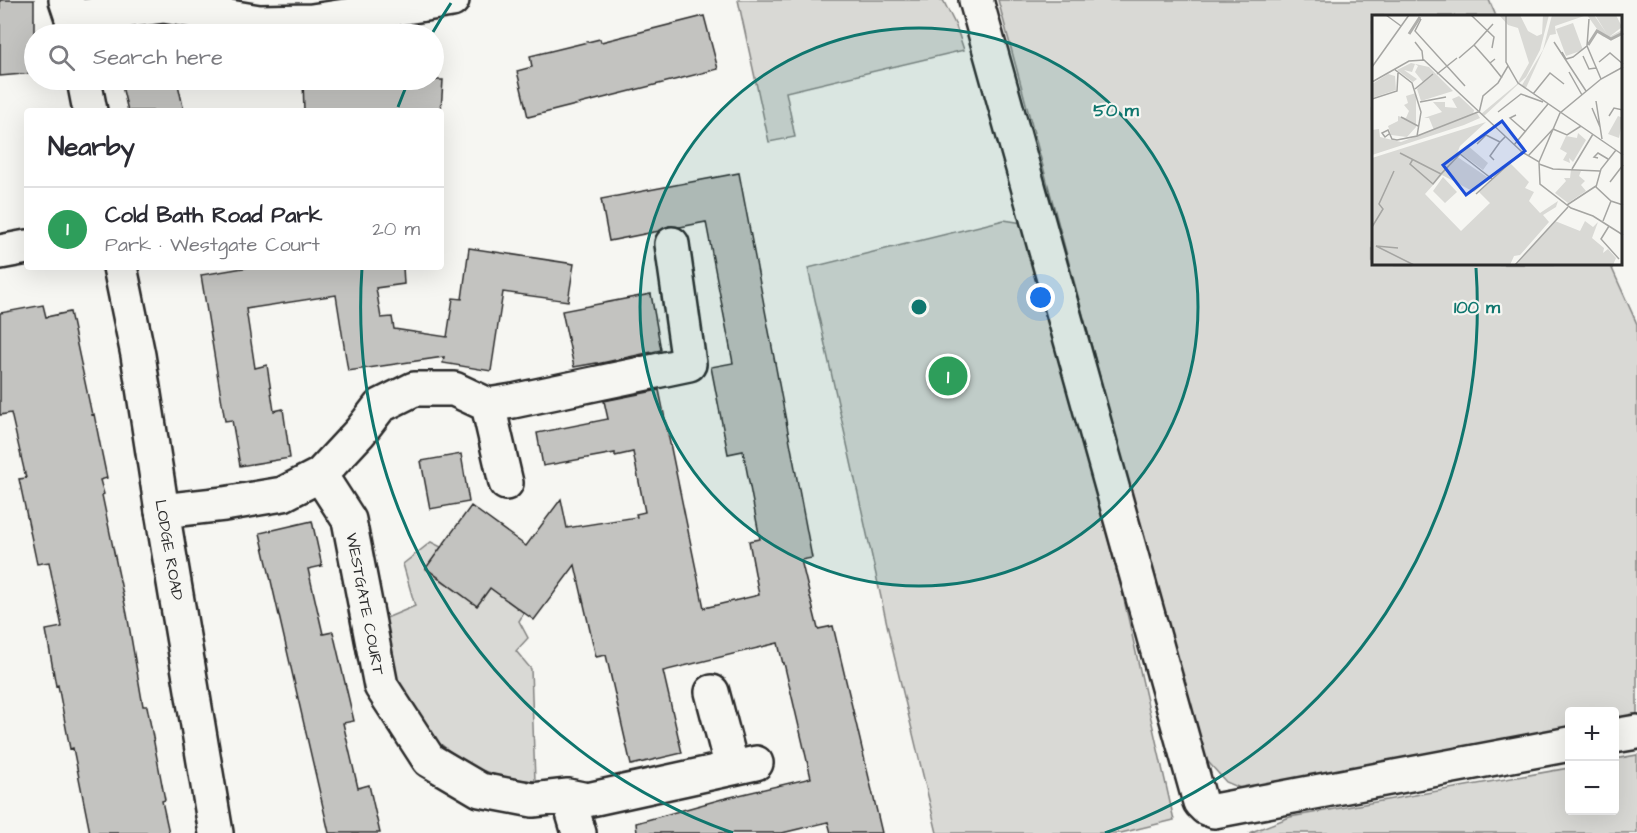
<!DOCTYPE html>
<meta charset="utf-8">
<style>
body{margin:0;font-family:"Architects Daughter",sans-serif;background:#f2f2f3;color:#2b2b33}
.controls{position:absolute;right:18px;bottom:18px;display:grid;overflow:hidden;border-radius:6px;box-shadow:0 6px 24px #0002}
.controls button{width:54px;height:54px;display:grid;place-items:center;padding:0;border:0;border-bottom:2px solid #e1e1e2;background:#fff;color:#2b2b33;font:30px sans-serif}
.you{position:absolute;left:1041px;top:298px;width:21px;height:21px;margin:-15px;border:4px solid #fff;border-radius:50%;background:#1a73e8;box-shadow:0 0 0 9px #1a73e833}
.badge{display:grid;place-items:center;width:39px;height:39px;border-radius:50%;background:#d93025;color:#fff;font-size:20px;font-weight:700}
.pin{position:absolute;translate:-50% -50%;border:3px solid #fff;box-shadow:0 2px 6px #0006}
.list{margin:0;padding:0;list-style:none}
h2{display:flex;justify-content:space-between;align-items:center;height:78px;margin:0;padding:0 24px;font-size:26px}
h2 small{font-size:20px;font-weight:400;color:#7c7c81}
.list li{display:grid;grid-template-columns:39px 1fr auto;gap:18px;align-items:center;box-sizing:border-box;height:84px;padding:0 24px;border-top:2px solid #e1e1e2}
.list b{display:block;font-size:22px;white-space:nowrap}
.list p{margin:0;font-size:20px;white-space:nowrap;color:#7c7c81}
.list em{font-size:20px;font-style:normal;color:#7c7c81}
.icon{flex:none;width:33px;height:33px;fill:none;stroke:currentColor;stroke-width:2;stroke-linecap:round;stroke-linejoin:round}
.map{position:relative;flex:none;width:1637px;height:833px;overflow:hidden}
.search{position:absolute;background:#fff;box-shadow:0 6px 24px #0002;left:24px;top:24px;width:420px;height:66px;display:flex;align-items:center;gap:15px;box-sizing:border-box;padding:0 21px;border-radius:33px;color:#7c7c81;font-size:22px}
.panel{position:absolute;background:#fff;box-shadow:0 6px 24px #0002;left:24px;top:108px;width:420px;height:162px;border-radius:6px}
.map>svg:first-child{display:block}
</style>
<div class="map">
<svg width="1637" height="833" viewBox="0 0 1637 833">
<rect width="100%" height="100%" fill="#f6f6f2"/>
<filter id="ink" filterUnits="userSpaceOnUse"><feTurbulence type="fractalNoise" baseFrequency=".0167" numOctaves="2"/><feDisplacementMap in="SourceGraphic" scale="12" xChannelSelector="R" yChannelSelector="G"/><feConvolveMatrix kernelMatrix="1 2 1 2 8 2 1 2 1" color-interpolation-filters="sRGB"/></filter>
<g filter="url(#ink)">
<path fill="#d9d9d5" stroke="#828280" stroke-width="1.5" d="M738,0h205l13,26 8,24 -178,42 9,45 -26,5z
M998,0h491l7,16h-123v248h237l27,60v393l-22,4 -1,-9h-44l-1,18 -317,63 -26,-11 -24,-27z
M1004,220l19,3 99,368 52,229 -53,13h-184l-45,-186 -84,-379z
M431,542l10,5 -15,22 51,37 13,-18 34,25 -5,8 9,17 -12,13 15,18 4,112 -30,-3 -36,-12 -36,-28 -36,-56 -13,-63 31,-13 -12,-42z
M1637,755v78h-388l41,-16 279,-49 1,42h44l1,-51z"/>
<path fill="#c3c3c0" stroke="#2b2b2b" stroke-width="1.5" d="M0,0h34v73l-34,3z
M704,16l14,53 -190,48 -11,-46 15,-4 -2,-11 70,-17 1,3z
M147,80h30l7,31h-56l-6,-25z
M303,80h140l-2,31h-137z
M739,173l73,385 -11,2 17,69 15,-3 49,207h-51l-3,-11 -46,11h-145l-1,-10 86,-24 89,-21 -27,-115 -1,1 -5,-21 -115,28 19,82 -51,12 -25,-110 -10,2 -21,-92 -41,55 -44,-32 -13,18 -51,-38 45,-62 55,40 35,-47 6,29 70,-11 -1,-3 9,-2 -12,-60 -18,4v-3l-72,13 -6,-33 71,-14 -4,-18 55,-11 45,218 55,-13 -10,-54 11,-2 -17,-88 -15,3 -17,-87 22,-4 -27,-141 -26,5 -11,-1 -10,5 -50,10 -8,-42z
M469,248l105,16 -6,37 -65,-9 -12,79 -48,-8 1,-6 -96,14 -12,-76 -90,14 9,59 12,-3 7,46 9,-2 7,49 -50,8 -8,-46 -7,1 -24,-146 48,-8h154l1,17 -28,4 5,30 11,-1 2,12 53,8 6,-39 9,1z
M651,294l10,56 -64,14v-1l-23,4 -12,-56z
M43,305l3,12 24,-5 22,103 2,-1 8,40 5,24 -7,2 4,14 -2,1 25,119 16,92h4l18,94 -3,1 7,32h-79l-17,-85 -3,1 -12,-64 -2,1 -10,-56 16,-3 -13,-65 -12,2 -18,-85 7,-1 -15,-65 -11,2v-102z
M461,454l8,48 -39,7 -9,-48z
M312,521l10,45 -14,3 15,65 10,-2 21,89 -11,2 15,65 11,-3 11,48h-51l-69,-300z"/>
<g fill="none" stroke-linecap="round" stroke-linejoin="round">
<g stroke="#2b2b2b" stroke-width="38">
<path id="street" d="M976,0l224,802 6,6 8,3 356,-67
M72,18l92,-12 95,16 53,-1 140,-21
M0,252l27,-5
M488,405l18,78
M320,475l40,-43 20,-26 34,-17h40l34,16 25,-4 176,-37 -17,-120
M162,511l62,-7 59,-10 37,-19 29,45 32,166 48,74 51,30 53,10 35,-4 19,4 169,-37
M712,692l20,76
M1614,736l23,-4
M568,796l11,37"/>
</g>
<g stroke="#2b2b2b" stroke-width="38">
<path id="secondary" d="M66,0l6,18 3,16
M84,80l6,31
M120,267l18,88 24,156 54,322"/>
</g>
<use href="#street" stroke="#f6f6f2" stroke-width="33"/>
<use href="#secondary" stroke="#f6f6f2" stroke-width="33"/>
</g>
</g>
<circle cx="919" cy="307" r="279" fill="#0f766e" fill-opacity=".12"/>
<g fill="none" stroke="#0f766e" stroke-width="3">
<circle cx="919" cy="307" r="279"/>
<path d="M733 833A558 558 0 0 1 362 268M398 107A558 558 0 0 1 409 80M433 32A558 558 0 0 1 451 3M1476 268A558 558 0 0 1 1105 833"/>
</g>
<g text-anchor="middle" dominant-baseline="central" stroke-width="4.5" stroke-linejoin="round" paint-order="stroke">
<g font-size="16" fill="#2b2b2b" stroke="#f6f6f2">
<text transform="translate(169 550) rotate(80)">LODGE ROAD</text>
<text transform="translate(365 604) rotate(79)">WESTGATE COURT</text>
</g>
</g>
<g transform="translate(1372 15)">
<rect width="250" height="250" fill="#f6f6f2"/>
<path d="M127,0h21l8,16 9,5 5,-2 1,-19h6l-9,35 -14,27 -42,39 -3,-2 36,-30 12,-21 -11,-35 -10,-3zM180,0h42l13,19 -12,-19h21l6,12 -13,10 13,-7v3l-11,6 -9,-3 -15,-21 -32,11 1,8 -6,1 -24,53 -4,-3 21,-35zM201,8l10,27 -17,6 -10,-27zM39,48l18,4 24,24 -32,10 -4,-12 6,-7 -8,-10 3,-6 -3,-2 -3,8 -8,-2 13,9 -4,3 -16,-12zM16,59l7,2 1,14 -24,8v-14zM44,78v34l-9,10 -16,-2 -3,-9 10,-5v-5l8,2 3,-7 -5,-6 4,-2 -2,-7zM87,81l15,14 -1,5 -39,15 -5,-12h-5l18,-6 -9,-10h12v5l12,1 -5,-9zM105,98l3,5 -16,7 -92,30v-25l7,-1 1,8 21,5zM246,101l5,2 -4,20 -11,-4zM114,107l-26,24 -4,10 34,23 -16,13 -32,-17 -17,19 36,37 29,-28 -11,-11 31,-29 19,19 -4,6 9,4 -5,9 11,12 18,-12 -2,6 -13,8 6,7 -29,33 -6,1 -4,9h-138v-107zM206,118l8,7 -13,22 -4,-4 1,5 -7,-3 4,-7 -7,-4 6,-13 11,2zM95,130l21,18 -5,7 -23,-17zM199,155l10,1 -2,5 6,5 -4,4 5,6 -18,12 -13,-10 11,-12 -2,-3h6zM71,162l14,15 -12,11 -12,-12zM183,206l25,10 5,-10 8,6 5,-5 -6,16 12,10 -1,5 5,-4 8,9 -3,7h-97z" fill="#d9d9d5"/>
<path fill="none" stroke="#aeaeab" stroke-width="3" d="M37,19l11,-17M216,30l9,-14 14,8 12,-6"/>
<path fill="none" stroke="#a5a5a2" stroke-width="1.5" d="M14,0l15,11M99,0l23,22 -2,11M134,0v47l12,21 105,72M49,4l-6,12 50,55M43,27l7,9 1,9M182,27l32,49M215,31l2,-27M190,37l4,7 7,-2 14,-11 14,33M211,41l6,13 7,-1M87,43l15,-13M123,44l-5,4 12,15M227,47l11,-9 13,11M118,48l-16,-18 19,-21M0,52l37,-52M197,57l13,23M65,59l20,-16M0,67l37,-21 15,-1 98,92 17,10 21,-49 41,-34 22,-12M43,74l18,-15M161,79l17,-21 14,11M0,84l25,-8 1,-18M224,86l6,38M48,87l26,-5M220,93l8,19M126,97l23,-18 22,8M107,98l4,-17 15,-13 10,-17M144,100l-6,3 16,14M237,101l5,-8 9,2M29,102l17,9M181,114l14,6 14,-9M17,119l-4,3 -3,-4 6,-3 4,9 5,1 20,-4 4,-24 -9,-29 -18,-14M45,121l61,-24M105,129l9,-9 14,7 5,-5M142,130l34,-41M244,135l-15,19 -5,18 15,14 12,4M28,138l41,21 19,-20 32,25M156,141l26,-28M226,143l-4,-1 4,-4 10,6M41,144l-3,5 23,20 8,-10M122,145l-4,-4 10,-14M167,147l1,22 31,24 22,8 30,19M167,149l14,5 47,2M200,154l21,-35M238,167l13,-17M104,179l46,-42M195,190l29,-19M231,206l8,-20M237,211l-8,13 18,20M0,212l11,-18 -4,-5 15,-33M26,233l-22,-2 38,19M143,250l53,-58"/>
<path fill="#1d4ed8" fill-opacity="0.15" stroke="#1d4ed8" stroke-width="3" d="M130,106l23,30 -59,44 -23,-30z"/>
<rect width="250" height="250" fill="none" stroke="#2b2b2b" stroke-width="3"/>
</g>
<circle cx="919" cy="307" r="9" fill="#0f766e" stroke="#f6f6f2" stroke-width="3"/>
<g font-size="18" text-anchor="middle" font-weight="bold" fill="#0f766e" stroke="#f6f6f2" stroke-width="4.5" stroke-linejoin="round" paint-order="stroke">
<text x="1116" y="116">50 m</text>
<text x="1477" y="313">100 m</text>
</g>
</svg>
<div class="controls">
<button>+</button>
<button>−</button>
</div>
<div class="you"></div>
<div class="pin badge" style="left:948px;top:376px;background:#2e9e5b">1</div>
<div class="search"><svg class="icon" aria-label="search" viewBox="0 0 24 24"><circle cx="10" cy="10" r="6"/><path d="M15 15l6 6"/></svg>Search here</div>
<section class="panel">
<h2>Nearby<small></small></h2>
<ul class="list">
<li><span class="badge" style="background:#2e9e5b">1</span><div><b>Cold Bath Road Park</b><p>Park · Westgate Court</p></div><em>20 m</em></li>
</ul>
</section>
</div>
